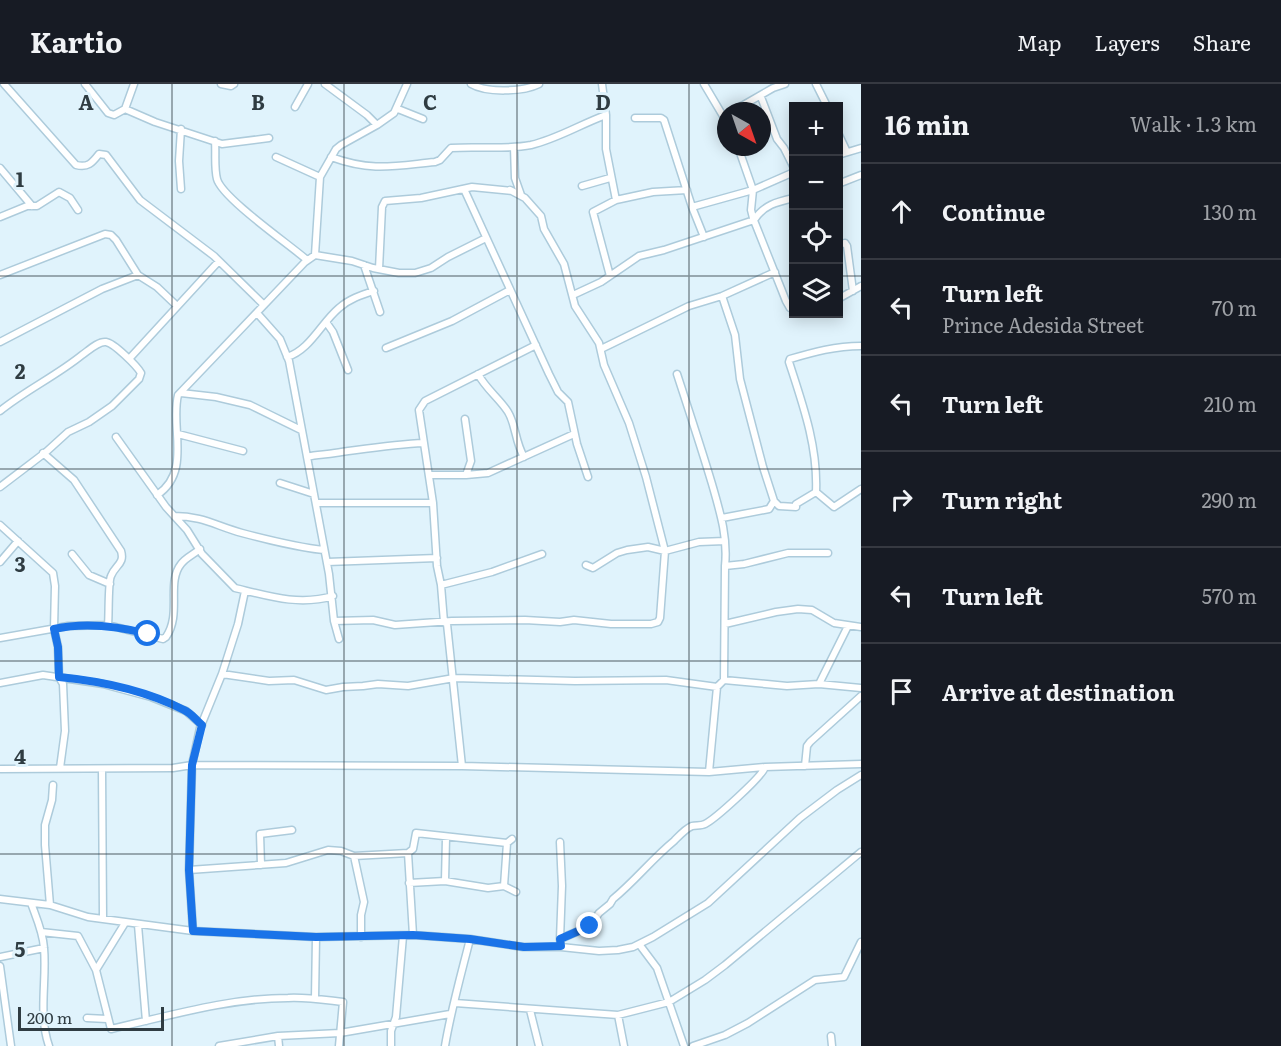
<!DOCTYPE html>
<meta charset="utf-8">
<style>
body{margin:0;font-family:Literata,serif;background:#20242c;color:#f1f3f6}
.controls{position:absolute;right:18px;top:18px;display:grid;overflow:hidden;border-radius:0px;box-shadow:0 3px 15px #0003}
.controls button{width:54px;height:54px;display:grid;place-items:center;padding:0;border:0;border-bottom:2px solid #363941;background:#171b24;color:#f1f3f6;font:30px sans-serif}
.compass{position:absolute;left:717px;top:18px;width:54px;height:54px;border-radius:50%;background:#171b24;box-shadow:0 3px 15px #0003;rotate:140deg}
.scale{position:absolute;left:18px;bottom:15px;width:146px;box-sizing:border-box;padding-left:6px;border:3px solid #2f3c42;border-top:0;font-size:16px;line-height:21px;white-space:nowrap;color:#2f3c42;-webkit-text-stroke:4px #e0f3fc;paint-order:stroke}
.stop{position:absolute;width:18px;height:18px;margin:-14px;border:4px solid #1a73e8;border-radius:50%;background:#fff}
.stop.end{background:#1a73e8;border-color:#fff;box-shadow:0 2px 6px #0008}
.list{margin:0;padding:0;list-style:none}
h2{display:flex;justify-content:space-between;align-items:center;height:78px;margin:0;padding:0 24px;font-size:26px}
h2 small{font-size:20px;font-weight:400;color:#9ea1a6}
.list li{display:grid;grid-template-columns:39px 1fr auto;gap:18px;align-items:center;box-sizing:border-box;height:96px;padding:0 24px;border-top:2px solid #363941}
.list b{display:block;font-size:22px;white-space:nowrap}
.list p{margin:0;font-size:20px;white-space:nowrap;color:#9ea1a6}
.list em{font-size:20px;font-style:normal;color:#9ea1a6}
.icon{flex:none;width:33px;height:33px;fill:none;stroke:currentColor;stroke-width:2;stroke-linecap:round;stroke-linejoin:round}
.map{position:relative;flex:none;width:861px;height:962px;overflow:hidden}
header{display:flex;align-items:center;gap:36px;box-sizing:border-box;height:84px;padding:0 30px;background:#171b24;border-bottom:2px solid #363941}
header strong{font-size:28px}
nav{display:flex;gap:33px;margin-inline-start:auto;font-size:21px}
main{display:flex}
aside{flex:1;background:#171b24}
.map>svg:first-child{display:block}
</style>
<header>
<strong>Kartio</strong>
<nav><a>Map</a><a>Layers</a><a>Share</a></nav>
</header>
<main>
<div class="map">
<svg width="861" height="962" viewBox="0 0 861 962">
<rect width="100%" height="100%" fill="#e0f3fc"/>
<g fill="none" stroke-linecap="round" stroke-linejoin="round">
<g stroke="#adcbdb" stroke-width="9">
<path id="minor" d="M4,0l72,81c12,3 16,-2 23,-11l7,1 34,45 74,56 50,49
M85,0l23,29 6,2 11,-6 9,-25
M221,0l10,2 3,-2
M325,0l42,31 10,10
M471,0c15,9 52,8 68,0
M602,0l4,31v34l10,51 -23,12 17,64
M704,0l22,37
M816,0l11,22
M761,13l16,42 7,9 10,20
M295,23l13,-23
M125,25l30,13 67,22 47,-6
M398,25l25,10
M733,27l40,-23 12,-4
M635,34h26l3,2 28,87 12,30
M181,45l-2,32 2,28
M838,49l9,19
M215,57c1,12 -1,26 2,38 5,19 73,66 90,81
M514,63l1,31 6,17
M738,63l15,43 -2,20 2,8 33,83 4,7 4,1
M838,71l23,-7
M276,73l44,20
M331,73c41,15 63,9 104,5l5,-2 11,-12c26,-2 54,2 80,-3 26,-6 50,-21 75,-30
M0,84l32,38
M838,100l23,-9
M582,102l28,-8
M464,105l85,185 9,18 10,10 9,42 11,33
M616,116l37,-8 34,-2
M692,123l61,-17 41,-18
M0,133l27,-11h10l22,-14 11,6 8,12
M838,161l7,-2 2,3 6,45
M315,171l37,6 21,7 26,5h16l16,-5 17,-11 38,-19
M364,181l16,47
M379,185l3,-62 3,-6 36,-3 51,-11 40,4
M0,191l105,-41 6,1 5,5 22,35 19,12 20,19
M573,211l28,-13 38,-26 25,-6 90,-30c10,-15 22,-18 40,-22
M722,212l13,39 5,44 23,88 11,34 5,5 17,1v-3l20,-12
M838,215l23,-13
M257,229l23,26 9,22 40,213 5,47 5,18
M326,238l7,10 15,38
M0,258l102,-53 36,-14
M386,264l66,-27 58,-31
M601,265l88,-43 33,-10 53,-24
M287,273c23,-7 34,-34 52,-49 10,-9 22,-13 35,-17
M129,275l90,-98
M478,290c8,15 22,25 30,38 8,13 7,30 16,45
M677,290c12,37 24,73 35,110 8,28 16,53 13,82l-1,114 -7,7 -8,85
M181,309l35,4 34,8 51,25
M0,327c26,-21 56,-35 82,-56 6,-4 16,-14 24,-13 8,1 31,24 35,31l-2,6 -27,27 -23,16 -21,10 -22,20 -46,35
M465,335l6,42 -5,14
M178,350l65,17
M116,353l50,70 21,23 15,24 33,34c33,8 64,18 98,8
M43,369l31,27 47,71c4,13 -6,14 -10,25 -3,6 -2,40 -3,49
M307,373c10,-3 18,-2 28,-4 30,-4 59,-9 89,-10
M429,391h37l22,-2 86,-39
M280,399l34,11
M816,408c2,-45 -13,-87 -27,-130l1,-3c24,-7 45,-13 71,-13
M816,408l18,15 27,-18
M157,411c35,-23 13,-68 21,-100l127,-133 10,-7 5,-78 16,-28 5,-4 36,-20 17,-12 13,-29
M316,419h117
M174,432c29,0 42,10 68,17 27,7 54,14 82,17
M722,434l47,-9 5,-8
M0,441l53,48 2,13 -1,43 4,18 1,30 4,7 2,47 -5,37
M72,470l17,21 21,9
M0,478l18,-21
M327,478l110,-4
M586,481l7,3 24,-15 10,-3 21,-3 17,4 34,-9 26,-1
M725,482l19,-2 44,-11h40
M441,501l51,-13 50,-18
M334,537l39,-1 22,5 57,-4 73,-1 35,2 14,-2 37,4h40l7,-2 2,-4 5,-67 -19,-74 -17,-54 -25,-58 -5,-22 -24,-37 -11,-42 -20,-35 -3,-13 -16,-18 -15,-8
M725,540l51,-12 22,-3 14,1 22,13 27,4
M0,554l68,-12 40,-1 55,14 3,-2c16,-23 0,-54 15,-73 4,-6 13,-10 19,-15
M222,590l16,-50 7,-33
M724,596l63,6 32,-2 42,4
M0,599l43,-8 60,9 48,13 35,14 16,14
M819,600l29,-58
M192,681l8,-37 22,-54 47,7 25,-1 32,10 17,-3 20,-1 15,-2 30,2 46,-8 121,3 91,-1 51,7
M462,682l-15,-142 -3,-2 -3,-37 -4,-19 -4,-63 -14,-93 6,-9 111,-56
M805,682l2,-20 3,-4 51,-46
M0,685l173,-1 19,-3 270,1 247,6 56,-5 96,-3
M102,685l1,149
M560,758l2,44 -2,53
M354,772l10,46 -3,13v22
M261,781l-1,-31 32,-4
M189,786l97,-7 42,-13 13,1 13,5 54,-3
M445,797l1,-43
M409,799l36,-2 43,7 16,-2 12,6
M504,802l3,-43
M0,815l50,6 38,12 105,14 123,6 97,-2 57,4 53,8h38l38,4 19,-1 15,-3 20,-10 55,-34 92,-85 37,-28 24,-15
M31,819c5,14 12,29 13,45 3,32 -6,67 5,98
M50,821l-5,-60v-20l7,-25 1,-15
M125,839l-29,47 15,59c58,-13 117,-31 177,-31 18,-1 37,2 55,4l-4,44
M138,841l8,96
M193,847l-4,-61 3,-105h1
M41,848l37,4 18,34
M413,851l-5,-82 5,-4 3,-16 91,10 5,-4
M639,860l18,24 27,78
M561,863l-1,-8 30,-13 9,-13 11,-9 3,-5c22,-18 39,-40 61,-58 5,-5 11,-12 18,-15 4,-1 9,0 13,-2 10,-5 58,-48 60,-57
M0,873l44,-9
M0,882l11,80
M315,915l1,-62
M455,919l163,12 51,-13 36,-22 20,-15 136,-113
M530,926l9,36
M618,931l6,31
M87,934l20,1
M278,952l1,10
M831,952l1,10
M219,962l59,-10 62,-3 110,-19
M391,962v-15l5,-14 7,-81
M445,962c6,-36 16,-71 25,-107
M693,962l32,-11 23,-12 67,-43 29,-3 17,-35"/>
</g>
<use href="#minor" stroke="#fff" stroke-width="6"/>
</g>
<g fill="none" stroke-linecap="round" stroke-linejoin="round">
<path stroke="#1a73e8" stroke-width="8" d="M148,550c-31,-8 -62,-12 -94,-5l4,18 1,30c41,4 88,14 125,33 7,3 12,10 18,15l-10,40 -3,105 4,61 123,6 97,-2 57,4 54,8 37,-1 -1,-7 30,-13"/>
</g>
<path fill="none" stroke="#2f3c42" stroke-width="1.5" stroke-opacity="0.55" d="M172,0v962M344,0v962M517,0v962M689,0v962M0,192h794M838,192h23M0,385h861M0,577h861M0,770h861"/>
<g font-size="20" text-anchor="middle" font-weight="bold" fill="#2f3c42" stroke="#e0f3fc" stroke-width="6" stroke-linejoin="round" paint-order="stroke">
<text x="86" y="26">A</text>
<text x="258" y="26">B</text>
<text x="430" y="26">C</text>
<text x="603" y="26">D</text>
<text x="20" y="103">1</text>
<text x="20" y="295">2</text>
<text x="20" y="488">3</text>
<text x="20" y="680">4</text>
<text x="20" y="873">5</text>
</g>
</svg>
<div class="controls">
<button>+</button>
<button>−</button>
<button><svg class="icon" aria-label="locate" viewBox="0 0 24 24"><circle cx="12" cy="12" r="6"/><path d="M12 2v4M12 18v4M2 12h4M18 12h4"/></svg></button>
<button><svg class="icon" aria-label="layers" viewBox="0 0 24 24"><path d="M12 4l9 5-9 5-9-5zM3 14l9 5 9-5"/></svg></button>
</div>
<svg class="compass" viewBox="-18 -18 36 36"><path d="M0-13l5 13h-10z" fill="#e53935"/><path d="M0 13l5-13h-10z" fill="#9ea1a6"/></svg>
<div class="scale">200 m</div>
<div class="stop" style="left:148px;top:550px"></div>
<div class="stop end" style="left:590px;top:842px"></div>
</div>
<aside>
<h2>16 min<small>Walk · 1.3 km</small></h2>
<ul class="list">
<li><svg class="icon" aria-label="ahead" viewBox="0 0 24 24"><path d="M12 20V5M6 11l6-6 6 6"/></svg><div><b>Continue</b></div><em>130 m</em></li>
<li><svg class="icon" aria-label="left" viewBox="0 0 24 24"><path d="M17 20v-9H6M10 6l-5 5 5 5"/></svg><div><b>Turn left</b><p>Prince Adesida Street</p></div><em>70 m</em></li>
<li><svg class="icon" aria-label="left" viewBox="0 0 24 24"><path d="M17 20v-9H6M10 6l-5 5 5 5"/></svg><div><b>Turn left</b></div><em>210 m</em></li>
<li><svg class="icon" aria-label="right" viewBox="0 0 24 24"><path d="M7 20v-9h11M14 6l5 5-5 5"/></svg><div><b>Turn right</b></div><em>290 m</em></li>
<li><svg class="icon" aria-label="left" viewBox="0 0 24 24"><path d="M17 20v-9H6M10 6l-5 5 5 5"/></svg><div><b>Turn left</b></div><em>570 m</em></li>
<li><svg class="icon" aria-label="arrive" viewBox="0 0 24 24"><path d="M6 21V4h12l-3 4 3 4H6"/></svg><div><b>Arrive at destination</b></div></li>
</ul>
</aside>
</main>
